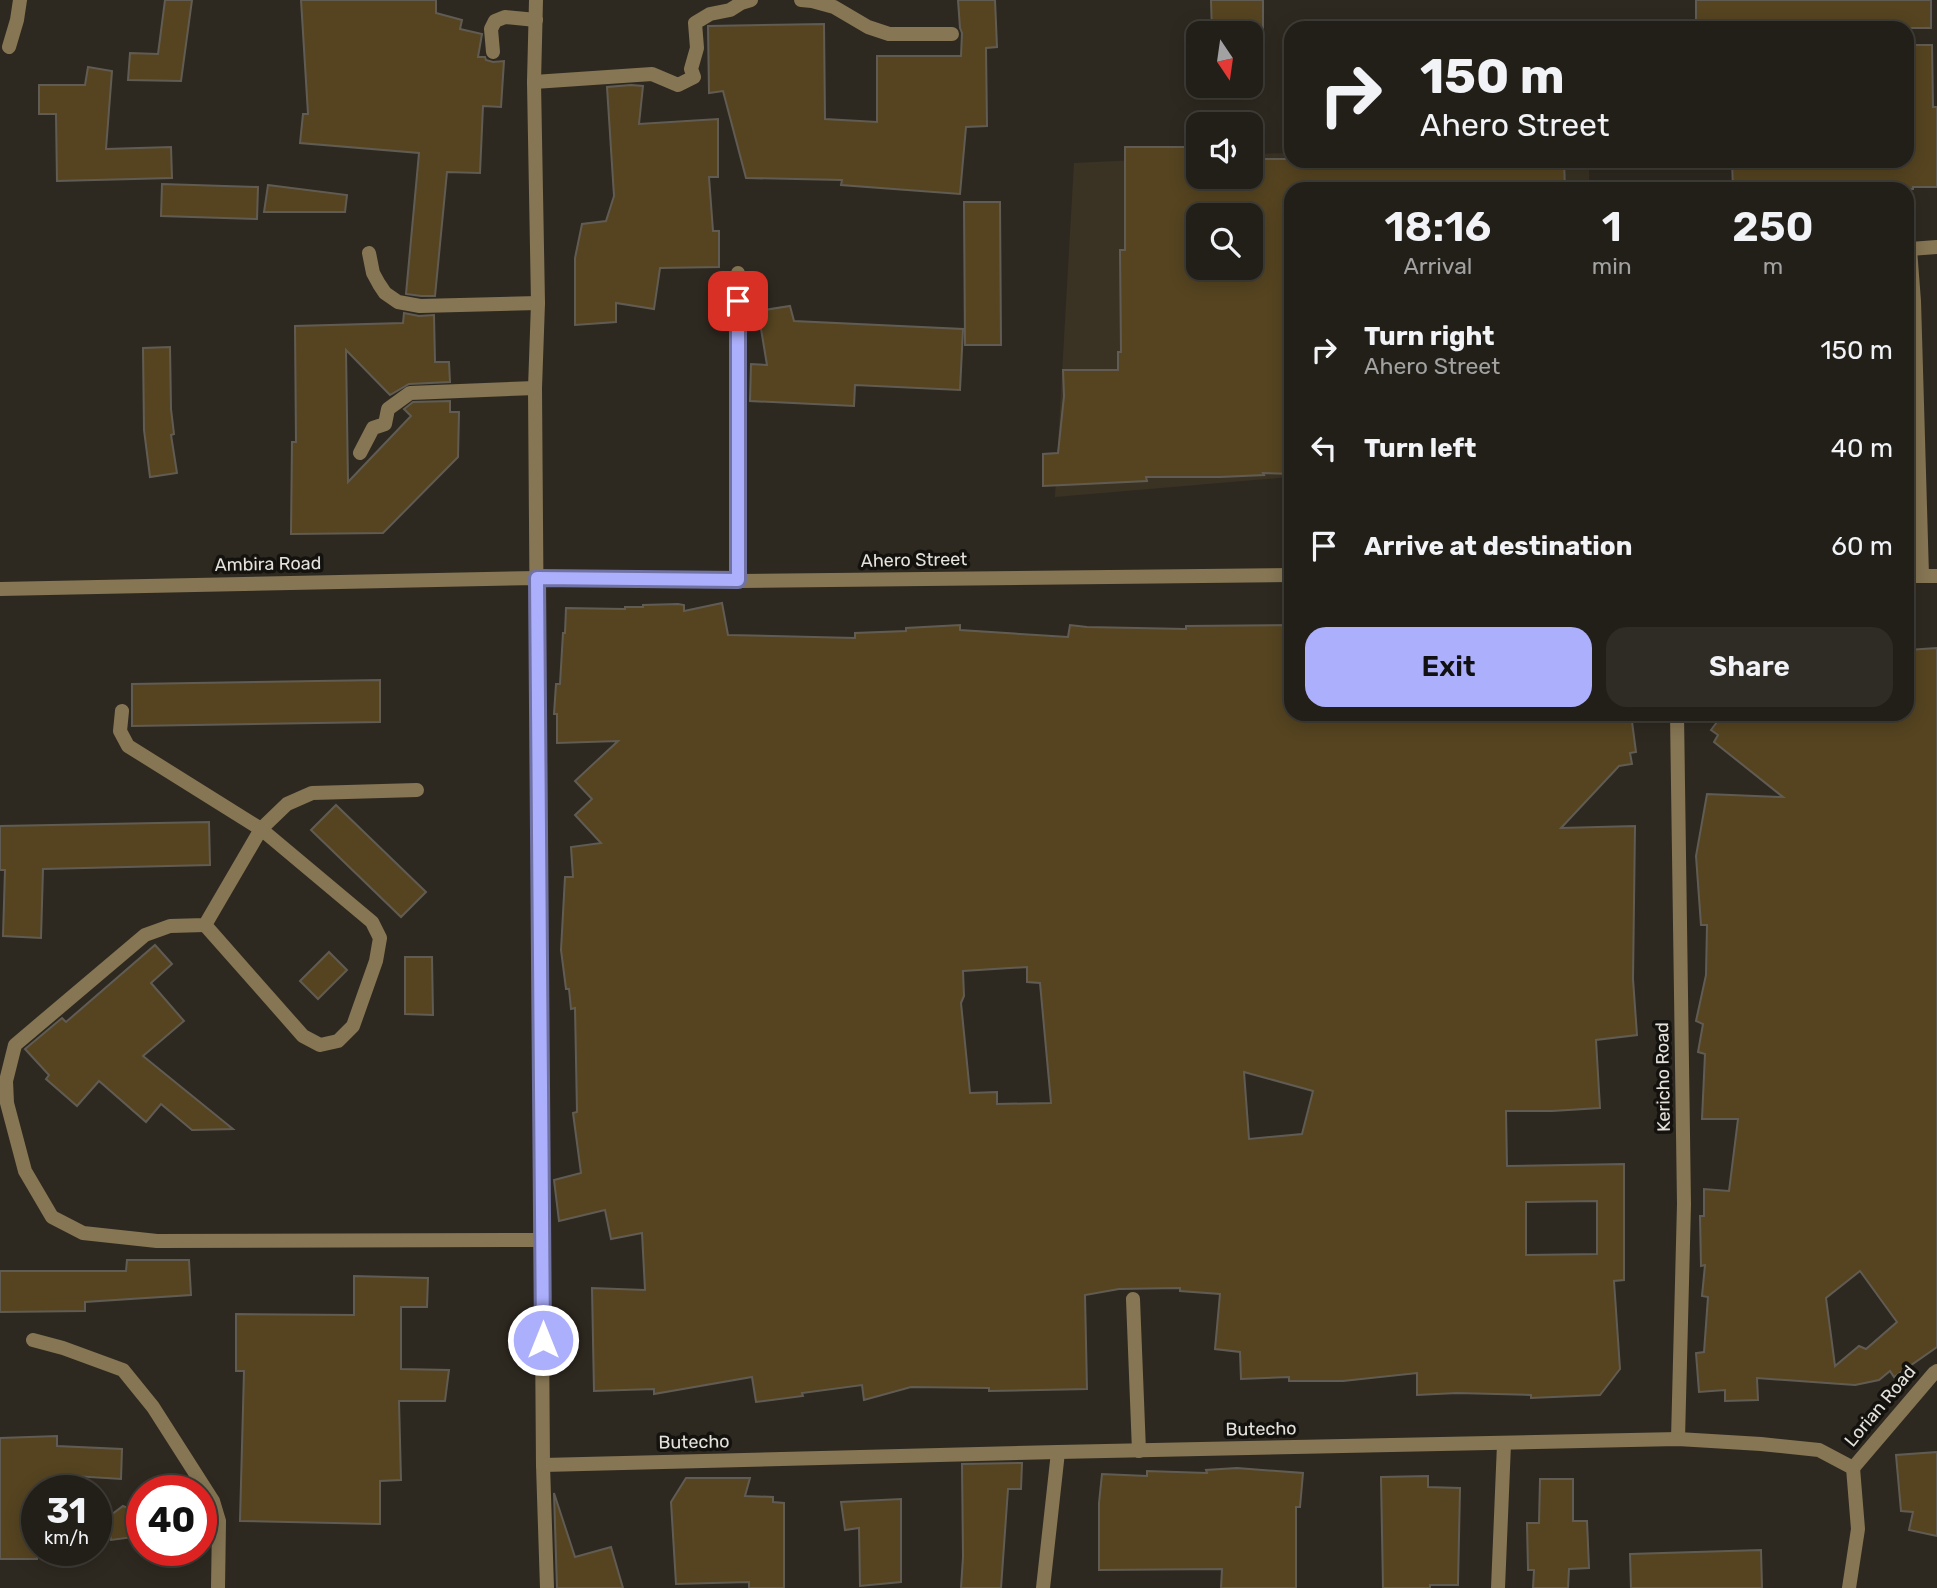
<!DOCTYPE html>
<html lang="en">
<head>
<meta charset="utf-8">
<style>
	body { margin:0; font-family:Rubik,sans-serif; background:#2e2c25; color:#f1f3f6; height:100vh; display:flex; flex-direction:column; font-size:26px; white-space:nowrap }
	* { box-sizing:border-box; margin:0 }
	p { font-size:23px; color:#a2a2a2 }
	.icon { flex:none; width:38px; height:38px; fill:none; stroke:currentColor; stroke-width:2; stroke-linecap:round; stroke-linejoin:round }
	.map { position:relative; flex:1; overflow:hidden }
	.side { position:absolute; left:1284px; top:182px; width:630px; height:539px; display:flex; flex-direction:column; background:#221f18; border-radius:21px; box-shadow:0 4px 18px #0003,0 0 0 2px #3f3d37 }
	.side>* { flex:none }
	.guide { position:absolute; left:1284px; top:21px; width:630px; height:147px; border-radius:21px; box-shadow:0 4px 18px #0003,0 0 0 2px #3f3d37; background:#221f18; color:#f1f3f6; overflow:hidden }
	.needle { width:46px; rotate:167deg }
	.buttons { position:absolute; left:1186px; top:21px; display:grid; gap:14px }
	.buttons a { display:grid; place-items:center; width:77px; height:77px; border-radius:14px; background:#221f18; box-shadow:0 4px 18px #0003,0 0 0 2px #3f3d37; font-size:35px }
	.speed { position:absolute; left:21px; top:1475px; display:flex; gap:14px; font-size:35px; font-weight:700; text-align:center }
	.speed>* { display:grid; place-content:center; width:91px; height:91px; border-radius:50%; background:#221f18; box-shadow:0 4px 18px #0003,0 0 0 2px #3f3d37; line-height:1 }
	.speed small { font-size:18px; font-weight:400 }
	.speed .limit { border:10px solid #d22; background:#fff; color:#111 }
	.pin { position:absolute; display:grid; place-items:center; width:60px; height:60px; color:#fff; margin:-30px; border-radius:14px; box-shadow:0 4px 10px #0006 }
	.me { position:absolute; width:77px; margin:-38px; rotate:0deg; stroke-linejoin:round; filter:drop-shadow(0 0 5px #0008) }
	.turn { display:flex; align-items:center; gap:24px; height:147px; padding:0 21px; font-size:32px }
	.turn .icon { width:91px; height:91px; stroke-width:2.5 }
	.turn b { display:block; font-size:49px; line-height:60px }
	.eta { display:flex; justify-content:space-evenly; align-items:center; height:119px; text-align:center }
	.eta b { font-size:42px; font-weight:600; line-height:49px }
	.action { display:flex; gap:14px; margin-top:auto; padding:14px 21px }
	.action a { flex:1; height:80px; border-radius:21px; background:#acaffb; color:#111; font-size:28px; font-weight:600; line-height:80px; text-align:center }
	.action a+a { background:#2e2c25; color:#f1f3f6 }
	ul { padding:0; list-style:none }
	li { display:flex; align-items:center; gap:21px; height:98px; padding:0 21px }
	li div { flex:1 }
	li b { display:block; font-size:26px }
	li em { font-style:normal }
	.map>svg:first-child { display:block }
	.built { fill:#3a3324; fill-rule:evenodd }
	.building { fill:#564420; stroke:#615c53; stroke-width:2; fill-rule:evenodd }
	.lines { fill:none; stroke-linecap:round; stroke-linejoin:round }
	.service { stroke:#867654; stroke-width:14 }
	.minor { stroke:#867654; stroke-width:14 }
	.tertiary { stroke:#867654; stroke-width:14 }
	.route-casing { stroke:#7072a3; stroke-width:18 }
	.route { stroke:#acaffb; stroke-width:12 }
	.labels { text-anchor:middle; stroke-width:7; stroke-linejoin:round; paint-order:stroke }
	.street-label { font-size:18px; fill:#e5e2dc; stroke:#14120e }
</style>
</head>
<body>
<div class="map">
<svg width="1937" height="1588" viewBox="0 0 1937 1588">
	<rect width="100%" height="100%" fill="#2e2920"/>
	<!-- built -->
	<path class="built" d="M1291,153L1292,161H1589V189H1292L1291,477L1055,497L1074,163L1199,157V177H1251V154ZM1199,215H1251V268H1199Z"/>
	<!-- building -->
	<g class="building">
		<polygon points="165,0 192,0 181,81 128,80 130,53 158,54"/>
		<polygon points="301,0 436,0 436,13 462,20 460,29 482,34 478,57 485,57 486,60 493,62 504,61 501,107 483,106 480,173 447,172 435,296 421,296 406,294 419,153 300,143 303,114 308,114"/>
		<polygon points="958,0 995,0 997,47 986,48 987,126 966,127 960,194 841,185 842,180 746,178 723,91 709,93 708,26 824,24 825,119 877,122 877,56 961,56 962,33 960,28"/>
		<polygon points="1211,0 1263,0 1263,33 1212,33"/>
		<rect x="1696" y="0" width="235" height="28"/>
		<polygon points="1908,45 1932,45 1933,107 1937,107 1937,187 1913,187 1913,189 1733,189 1732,161 1908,161"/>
		<polygon points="88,67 112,71 106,149 171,147 172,178 57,181 56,114 39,114 39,85 85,85"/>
		<polygon points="631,85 643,86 639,124 718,119 718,177 709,177 713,231 719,231 719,267 660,268 654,309 616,303 616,322 575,325 575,258 582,224 606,221 614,196 607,87"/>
		<path d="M1125,147H1190V156H1199V177H1251V159H1292V161H1564L1565,189H1292V474L1263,473L1264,475L1220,477H1146L1147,481L1043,486V454L1058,453L1064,396L1063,370H1118V352H1121L1120,250H1125ZM1199,215H1251V268H1199Z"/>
		<polygon points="162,184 258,187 257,219 161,216"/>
		<polygon points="268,185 347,195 345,212 264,212"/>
		<polygon points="964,202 1000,202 1001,345 965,345"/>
		<polygon points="790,306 794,321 963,329 960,390 855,385 854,406 750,401 751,364 767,365 758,311"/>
		<polygon points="404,313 419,316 434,315 435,362 449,362 450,382 409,384 390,395 346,350 348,482 411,416 404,409 413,402 450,401 450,412 459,412 458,457 383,533 291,534 292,442 296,442 295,326 403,323"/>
		<polygon points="170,347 171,409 174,434 171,435 177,473 150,477 144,430 143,348"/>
		<path d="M722,603L728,635L855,638V633L906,631V628L960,625V630L1068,637L1070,625L1087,627L1186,629V626L1291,625L1292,714H1631L1636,752L1630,753L1632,764L1619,766L1561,828L1635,826L1633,979L1637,1035L1596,1040L1600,1108L1552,1111H1506L1507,1166L1624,1164V1280L1614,1281L1620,1369L1600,1395L1531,1398V1395L1457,1393L1417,1395V1373L1343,1381H1289V1377L1241,1379L1240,1352L1215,1349L1220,1294L1180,1291V1288L1119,1289L1085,1295L1087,1389L989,1391V1388L911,1387L864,1400L862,1385L802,1393L803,1396L756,1402L752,1377L654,1394V1389L594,1391L592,1288L645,1290L642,1233L611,1239L605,1210L559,1221L554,1180L581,1173L573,1113L577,1112L575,1008L571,1009L569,989H566L561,950L565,877H573L571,847L601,843L575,815L592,799L575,781L618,741L557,743V714H554L556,684H560L563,633H565L566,608L625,609V607H643V605L678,604L684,605V611ZM1027,967V982L1040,983L1051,1103L997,1104V1092L970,1093L961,1003L964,996L963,971ZM1244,1072L1313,1091L1302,1134L1249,1139ZM1597,1201V1254L1526,1255V1202Z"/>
		<path d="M1937,648V1347L1894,1377L1890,1371L1879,1380L1855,1385L1757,1378L1758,1400L1725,1401V1390L1699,1392L1696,1353L1704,1352L1708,1297L1702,1296L1705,1265L1701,1266L1700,1216H1704V1189L1729,1191L1738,1119H1702L1705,1054L1698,1052L1703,1024L1696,1021L1706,975L1707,925H1701L1696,856L1707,794L1783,797L1714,742L1718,735L1711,730L1723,714H1908V650ZM1860,1271L1897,1322L1866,1349L1859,1346L1835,1366L1826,1298Z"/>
		<polygon points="380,680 380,722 132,726 132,684"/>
		<polygon points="336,805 426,892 401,917 311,830"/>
		<polygon points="209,822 210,865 43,869 41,938 3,936 5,870 0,870 0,826"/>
		<polygon points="155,945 172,964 151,983 184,1021 143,1056 233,1129 192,1130 161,1104 146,1122 99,1081 77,1106 46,1079 49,1075 25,1049 62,1018 66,1022"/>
		<polygon points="329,952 347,970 318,999 300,981"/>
		<polygon points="405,957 432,957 433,1015 405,1014"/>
		<polygon points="127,1260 189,1260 191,1295 85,1302 85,1311 0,1312 0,1271 126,1271"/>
		<polygon points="354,1276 428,1278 427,1307 401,1307 401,1369 449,1370 445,1401 399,1401 401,1480 380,1481 380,1524 240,1521 244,1371 236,1371 236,1314 354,1315"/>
		<polygon points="57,1436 57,1446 122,1449 121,1479 58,1475 59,1491 37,1491 37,1559 0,1559 0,1438"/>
		<polygon points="1937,1452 1937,1536 1909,1530 1913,1512 1901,1511 1896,1455"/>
		<polygon points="1022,1463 1021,1489 1008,1489 1001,1588 961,1588 963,1557 962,1464"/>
		<polygon points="1237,1468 1303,1473 1300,1507 1296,1507 1296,1588 1221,1588 1222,1569 1099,1570 1099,1503 1102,1474 1147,1476 1147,1471 1207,1473 1206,1470"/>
		<polygon points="1428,1476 1428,1487 1460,1488 1458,1585 1430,1585 1430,1588 1383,1588 1381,1477"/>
		<polygon points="686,1478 750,1478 745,1496 773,1497 773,1502 784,1503 784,1588 749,1588 749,1582 676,1584 671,1502"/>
		<polygon points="1540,1479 1573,1479 1573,1521 1587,1521 1589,1568 1569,1569 1568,1588 1533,1588 1534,1570 1528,1570 1527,1523 1539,1523"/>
		<polygon points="554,1493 575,1557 611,1547 623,1588 557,1588"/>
		<polygon points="901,1499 901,1582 860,1586 859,1528 845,1530 841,1502"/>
		<polygon points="123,1506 141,1514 142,1536 111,1540 107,1518"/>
		<polygon points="1761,1550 1762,1588 1631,1588 1630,1554"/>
	</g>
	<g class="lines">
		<!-- service -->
		<g class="service">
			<polyline points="801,0 812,1 834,7 868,27 889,34 952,34"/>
			<polyline points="9,47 17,20 20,0"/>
			<polyline points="493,52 491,29 495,21 505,17 536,20"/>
			<polyline points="534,82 652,74 678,85 694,77 691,69 697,48 695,23 710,14 730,10 741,3 751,0"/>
			<polyline points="369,253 373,273 379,284 385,293 398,302 420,306 538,303"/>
			<polyline points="738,273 739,581"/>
			<polyline points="360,453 373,428 385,424 388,409 410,393 535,388"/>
			<polyline points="1922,576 1914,301 1910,249 1937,247"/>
			<polyline points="1133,1299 1139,1451"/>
			<polyline points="33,1340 63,1348 123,1370 153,1407 213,1501 219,1521 218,1588"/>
		</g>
		<!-- minor -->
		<g class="minor">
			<polyline points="122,711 120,731 128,746 261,829 372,922 380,938 376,961 353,1026 338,1041 320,1045 303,1036 205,925"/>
			<polyline points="1677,714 1684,1204 1678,1439"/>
			<polyline points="417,790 312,793 287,804 261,829 205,925 170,926 145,935 15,1045 6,1081 7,1103 25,1171 52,1217 83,1233 157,1241 543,1240"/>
			<polyline points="1853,1468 1934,1373 1937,1371"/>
			<polyline points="1043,1588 1058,1452"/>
			<polyline points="1498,1588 1504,1444"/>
		</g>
		<!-- tertiary -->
		<g class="tertiary">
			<polyline points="536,0 534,82 538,303 535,388 543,1465 547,1588"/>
			<polyline points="1908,576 1937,576"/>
			<polyline points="0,589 537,578 739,581 1292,575"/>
			<polyline points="543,1465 1058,1452 1678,1439 1761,1444 1819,1450 1853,1468 1858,1529 1849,1588"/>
		</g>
	</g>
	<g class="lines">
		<!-- route casing -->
		<g class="route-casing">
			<polyline id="route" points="543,1340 537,578 738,580 738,301"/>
		</g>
		<!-- route -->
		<use href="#route" class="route"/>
	</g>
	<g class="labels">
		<!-- street labels -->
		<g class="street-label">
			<text transform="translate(914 560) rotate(-1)" y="6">Ahero Street</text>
			<text transform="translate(268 564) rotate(-1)" y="6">Ambira Road</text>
			<text transform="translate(1663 1077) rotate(-91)" y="6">Kericho Road</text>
			<text transform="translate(1880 1406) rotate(-50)" y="6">Lorian Road</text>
			<text transform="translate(1261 1429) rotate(-1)" y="6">Butecho</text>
			<text transform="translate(694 1442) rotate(-1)" y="6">Butecho</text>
		</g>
	</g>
</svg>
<div class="buttons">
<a><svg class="needle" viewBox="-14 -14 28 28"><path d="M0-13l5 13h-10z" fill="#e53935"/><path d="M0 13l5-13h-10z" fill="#a2a2a2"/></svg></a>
<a><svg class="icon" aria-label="sound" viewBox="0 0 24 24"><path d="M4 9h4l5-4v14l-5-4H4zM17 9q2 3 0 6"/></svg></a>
<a><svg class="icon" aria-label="search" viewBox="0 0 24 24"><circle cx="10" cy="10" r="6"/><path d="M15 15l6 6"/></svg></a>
</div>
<div class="speed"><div>31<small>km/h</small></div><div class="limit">40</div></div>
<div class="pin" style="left:738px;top:301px;background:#d93025"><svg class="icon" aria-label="arrive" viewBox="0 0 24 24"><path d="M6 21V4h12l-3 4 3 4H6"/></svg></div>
<svg class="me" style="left:543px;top:1340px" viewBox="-20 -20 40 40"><circle r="17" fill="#acaffb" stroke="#fff" stroke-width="3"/><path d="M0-11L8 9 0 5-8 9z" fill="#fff"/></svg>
<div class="guide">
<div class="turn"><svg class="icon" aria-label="right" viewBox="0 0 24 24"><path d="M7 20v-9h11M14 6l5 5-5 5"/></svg><div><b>150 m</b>Ahero Street</div></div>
</div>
<section class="side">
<div class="eta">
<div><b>18:16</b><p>Arrival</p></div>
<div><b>1</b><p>min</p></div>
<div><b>250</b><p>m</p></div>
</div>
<ul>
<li><svg class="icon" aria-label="right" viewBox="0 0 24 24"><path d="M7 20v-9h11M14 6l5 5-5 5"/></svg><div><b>Turn right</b><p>Ahero Street</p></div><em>150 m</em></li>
<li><svg class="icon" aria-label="left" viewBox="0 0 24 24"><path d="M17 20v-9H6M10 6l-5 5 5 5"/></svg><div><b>Turn left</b></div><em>40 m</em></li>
<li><svg class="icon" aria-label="arrive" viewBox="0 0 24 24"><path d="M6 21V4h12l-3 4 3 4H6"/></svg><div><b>Arrive at destination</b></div><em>60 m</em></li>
</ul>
<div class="action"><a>Exit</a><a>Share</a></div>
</section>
</div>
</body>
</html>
